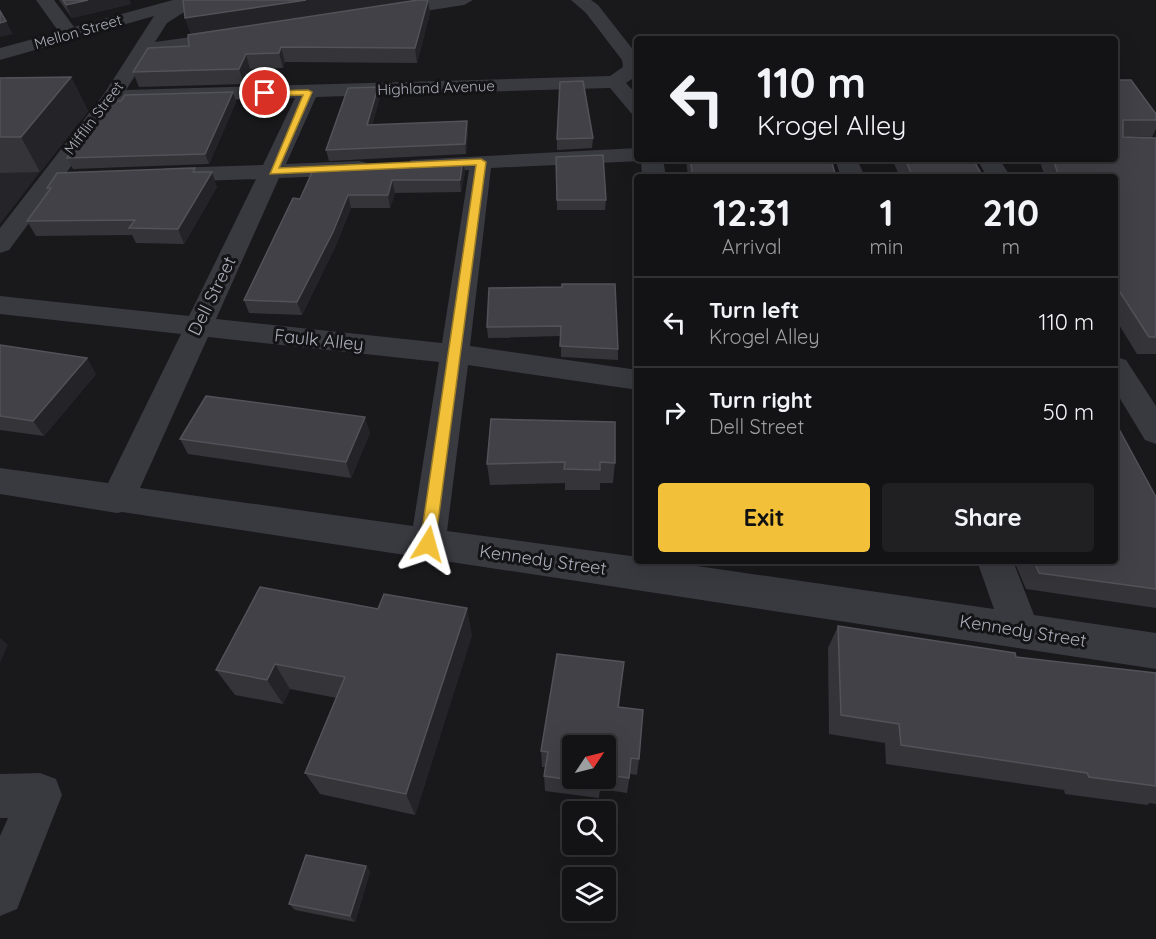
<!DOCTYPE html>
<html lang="en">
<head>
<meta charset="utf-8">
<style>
	body { margin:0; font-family:Quicksand,sans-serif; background:#202022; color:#f1f3f6; height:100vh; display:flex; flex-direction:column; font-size:22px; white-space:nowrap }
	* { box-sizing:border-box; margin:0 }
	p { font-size:20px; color:#9d9ea0 }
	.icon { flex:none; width:33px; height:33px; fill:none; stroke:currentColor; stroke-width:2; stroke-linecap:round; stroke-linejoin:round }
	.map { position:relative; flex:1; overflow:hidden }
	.sheet { position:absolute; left:634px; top:174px; width:484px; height:390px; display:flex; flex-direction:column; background:#131214; border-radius:6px; box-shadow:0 6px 24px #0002,0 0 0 2px #323234 }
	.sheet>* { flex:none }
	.top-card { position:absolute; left:634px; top:36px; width:484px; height:126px; border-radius:6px; box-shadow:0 6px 24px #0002,0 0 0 2px #323234; background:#131214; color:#f1f3f6; overflow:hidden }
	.needle { width:39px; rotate:55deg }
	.fabs { position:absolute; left:562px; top:735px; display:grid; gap:12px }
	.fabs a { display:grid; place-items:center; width:54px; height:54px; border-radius:6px; background:#131214; box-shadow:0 6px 24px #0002,0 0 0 2px #323234; font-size:30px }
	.pin { position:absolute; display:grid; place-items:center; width:51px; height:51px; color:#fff; margin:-26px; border:3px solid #fff; border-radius:50%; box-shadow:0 2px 6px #0007 }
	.me { position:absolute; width:66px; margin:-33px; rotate:8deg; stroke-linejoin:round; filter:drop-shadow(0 0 4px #0008) }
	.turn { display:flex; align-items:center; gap:21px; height:126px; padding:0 24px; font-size:27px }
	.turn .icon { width:78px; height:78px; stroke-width:2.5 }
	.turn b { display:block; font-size:42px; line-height:51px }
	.eta { display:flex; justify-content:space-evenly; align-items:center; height:102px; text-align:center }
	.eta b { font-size:36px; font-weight:700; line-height:42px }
	.button { display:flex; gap:12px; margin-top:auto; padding:12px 24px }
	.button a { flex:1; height:69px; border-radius:6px; background:#f2c139; color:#111; font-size:24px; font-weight:700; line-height:69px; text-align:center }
	.button a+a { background:#202022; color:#f1f3f6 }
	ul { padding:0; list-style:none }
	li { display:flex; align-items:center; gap:18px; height:90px; padding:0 24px; border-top:2px solid #323234 }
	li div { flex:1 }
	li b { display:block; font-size:22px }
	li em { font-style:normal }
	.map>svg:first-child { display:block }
	.built { fill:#252428 }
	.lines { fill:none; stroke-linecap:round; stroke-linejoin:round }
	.minor { fill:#393a40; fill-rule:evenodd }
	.wall { fill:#353439; fill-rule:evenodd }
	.shaded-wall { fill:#242327 }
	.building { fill:#424147; stroke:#525259; stroke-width:1.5 }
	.route { fill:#f2c139; stroke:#9d7d25; stroke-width:1.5 }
	.labels { text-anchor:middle; stroke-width:6; stroke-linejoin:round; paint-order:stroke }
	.far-street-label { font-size:15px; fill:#abaeba; stroke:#141316 }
	.street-label { font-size:18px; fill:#abaeba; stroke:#141316 }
</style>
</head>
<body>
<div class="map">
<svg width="1156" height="939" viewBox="0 0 1156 939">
	<rect width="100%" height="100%" fill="#19181b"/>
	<!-- built -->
	<polygon class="built" points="86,112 0,224 0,113"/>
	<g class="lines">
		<!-- minor -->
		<g class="minor">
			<path d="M36,0H54L74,27L173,0H203L167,23L155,42L234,31L243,36L234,41L148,55L126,90L610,76L623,67L622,60L586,13L571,0H591L598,5L638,56V75L626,83L638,96V115L631,113L610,88L316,97L286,164L359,161L367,163L370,168L367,173L359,175L279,178L216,319L442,343L469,170L419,172L411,170L408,165L411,160L638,148V159H663L666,177H642L641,161L491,168L470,346L638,370V390L468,365L447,531L638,557V561H663L994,609L977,561H1013L1034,615L1156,633V669L122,512L117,513L0,494V468L108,483L181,334L0,314V296L189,316L256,179L167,182L159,180L155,175L159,170L167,168L263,165L295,98L118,103L9,250L0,253V228L104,94L154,16L0,60V48L59,32ZM208,337L439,362L413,526L140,488Z"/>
			<polygon points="430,0 473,0 464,5 386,17 377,12 386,7"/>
			<polygon points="835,159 857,159 865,177 841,177"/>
			<polygon points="977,159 999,159 1011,177 987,177"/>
			<polygon points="1116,357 1126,360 1156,406 1156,444 1145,440 1116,392"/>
			<polygon points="40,773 56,779 62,795 17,909 0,916 0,836 8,818 0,818 0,774"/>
		</g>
	</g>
	<!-- wall -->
	<g class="wall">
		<polygon points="59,0 129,0 131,4 72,18"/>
		<polygon points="183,0 428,0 430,13 417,63 285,62 283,68 250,69 244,84 139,87 133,72 148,48 189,46 188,35 399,3 191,34 185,18"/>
		<polygon points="71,77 88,111 40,172 0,173 0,78"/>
		<polygon points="1116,80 1156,114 1156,129 1152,137 1123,136 1156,138 1156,354 1137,354 1116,320 1116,177 1045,177 1039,159 1116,159"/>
		<polygon points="378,87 380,97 372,125 468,131 466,154 329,161 326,150"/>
		<polygon points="233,92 236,102 209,164 73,169 67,158 121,101"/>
		<polygon points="593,138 592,148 557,150 557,139"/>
		<polygon points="556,157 606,200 605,210 557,210"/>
		<polygon points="686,159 831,159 836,177 688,177"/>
		<polygon points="892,159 973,159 983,177 900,177"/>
		<polygon points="463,160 465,172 461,192 395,193 390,208 351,208 336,245 302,315 249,313 244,300 300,199"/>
		<polygon points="196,172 217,187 184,244 136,243 132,235 36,236 27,221 49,191 47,188"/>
		<polygon points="489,288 618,349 618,360 561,357 561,336 488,338 487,327"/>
		<polygon points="0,345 96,374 44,436 0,430"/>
		<polygon points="491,419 615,463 613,483 600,483 600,490 565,490 565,483 490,485 487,464"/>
		<polygon points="370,433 351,478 188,454 180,439"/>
		<polygon points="1156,497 1156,608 1026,589 1014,561 1116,561"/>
		<polygon points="838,626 1016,657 1156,673 1156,804 1150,803 1147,805 1065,794 1064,790 886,764 885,743 829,734 828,648"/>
		<polygon points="472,635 415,815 320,794 305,773 337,698 290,689 283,704 235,695 216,670"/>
		<path d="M624,662L619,707L639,759L637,775L630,774L627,793L600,789L599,798L545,791L544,776L545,767H542L541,751ZM606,746V778H573Z"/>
		<polygon points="366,866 370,872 355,922 295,910 289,904"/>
	</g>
	<!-- shaded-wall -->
	<g class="shaded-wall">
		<polygon points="88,0 129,0 131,4 72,18 66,5"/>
		<polygon points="306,0 419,0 191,34 185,18"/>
		<polygon points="428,0 430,13 417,63 415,48"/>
		<polygon points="6,21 13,34 0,37 0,23"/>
		<polygon points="281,47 285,62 283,68 279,53"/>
		<polygon points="246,54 250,69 244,84 239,69"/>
		<polygon points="71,77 88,111 40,172 21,137"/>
		<polygon points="378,87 380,97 369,135 367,125"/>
		<polygon points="233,92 236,102 209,164 205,154"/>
		<polygon points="467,121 468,131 466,154 465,144"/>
		<polygon points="463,160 465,172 461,192 460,180"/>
		<polygon points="212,172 217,187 184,244 178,229"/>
		<polygon points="392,180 395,193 390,208 388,195"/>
		<polygon points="348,195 351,208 336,245 302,315 297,302"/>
		<polygon points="87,358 96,374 44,436 33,421"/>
		<polygon points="365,417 370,433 351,478 346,462"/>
		<polygon points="467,608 472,635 415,815 406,794"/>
		<polygon points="0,638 8,645 0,663"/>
		<polygon points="275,664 290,689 283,704 267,680"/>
		<polygon points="366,866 370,872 355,922 350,916"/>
	</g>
	<!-- building -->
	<g class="building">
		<polygon points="63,0 88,0 66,5"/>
		<polygon points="183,0 306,0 185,18"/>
		<polygon points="418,0 428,0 415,48 281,47 279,53 246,54 239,69 133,72 148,48 189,46 188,35"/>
		<polygon points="0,11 6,21 0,23"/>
		<polygon points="829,37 865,39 829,39"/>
		<polygon points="71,77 21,137 0,137 0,78"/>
		<polygon points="1116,80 1131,80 1156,114 1156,120 1123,120 1123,137 1156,138 1156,337 1149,337 1116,286 1116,177 1059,177 1053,159 1116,159"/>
		<polygon points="583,81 593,138 557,139 560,82"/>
		<polygon points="378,87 367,125 467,121 465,144 326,150 348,88"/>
		<polygon points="233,92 205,154 67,158 110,101 121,101 125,95"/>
		<polygon points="603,155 606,200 557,200 556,157"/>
		<polygon points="690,159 831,159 836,177 693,177"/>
		<polygon points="905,159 973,159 983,177 913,177"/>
		<polygon points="463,160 460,180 392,180 388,195 348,195 333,232 297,302 244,300 293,198 300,199 314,168"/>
		<polygon points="195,168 193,172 212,172 178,229 129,228 135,220 27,221 51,188 47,188 57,173"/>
		<polygon points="562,284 615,284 618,349 560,346 561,326 487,327 489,288 562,287"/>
		<polygon points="0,345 87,358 33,421 0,416"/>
		<polygon points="206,396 365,417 346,462 180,439"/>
		<polygon points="491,419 615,422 615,463 600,462 600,470 564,469 565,462 487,464"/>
		<polygon points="1116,428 1119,429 1156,497 1156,589 1039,573 1034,561 1116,561"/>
		<polygon points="260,587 378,609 384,594 467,608 406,794 305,773 345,677 275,664 267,680 216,670"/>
		<polygon points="838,626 1015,653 1016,657 1156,673 1156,786 1089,777 1087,773 901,745 899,724 841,715"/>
		<polygon points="557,654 624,662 618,707 643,710 639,759 631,758 629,778 606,775 606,746 573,746 573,778 601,778 600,784 544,776 548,752 541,751"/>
		<polygon points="306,855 366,866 350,916 289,904"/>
	</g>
	<!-- route -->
	<polygon class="route" points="308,90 312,92 279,168 481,159 486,162 435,544 428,550 420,544 476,165 270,174 303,95 265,96 260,93 265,91"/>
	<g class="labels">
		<!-- far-street labels -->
		<g class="far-street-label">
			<text transform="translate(78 32) rotate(-16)" y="5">Mellon Street</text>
			<text transform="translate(436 88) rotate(-2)" y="5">Highland Avenue</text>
			<text transform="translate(94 118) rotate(-53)" y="5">Mifflin Street</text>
		</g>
		<!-- street labels -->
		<g class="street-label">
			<text transform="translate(212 296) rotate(-64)" y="6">Dell Street</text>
			<text transform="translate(319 340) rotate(6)" y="6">Faulk Alley</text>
			<text transform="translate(543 560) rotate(8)" y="6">Kennedy Street</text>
			<text transform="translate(1023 631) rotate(9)" y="6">Kennedy Street</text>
		</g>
	</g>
</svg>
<div class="fabs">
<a><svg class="needle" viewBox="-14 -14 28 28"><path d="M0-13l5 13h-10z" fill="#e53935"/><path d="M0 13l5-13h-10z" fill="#9d9ea0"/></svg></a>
<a><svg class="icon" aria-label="search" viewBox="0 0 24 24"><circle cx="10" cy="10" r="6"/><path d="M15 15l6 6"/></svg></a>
<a><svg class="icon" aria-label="layers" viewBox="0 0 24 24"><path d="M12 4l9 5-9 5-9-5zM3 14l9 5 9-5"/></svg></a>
</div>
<div class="pin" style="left:265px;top:93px;background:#d93025"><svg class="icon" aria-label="arrive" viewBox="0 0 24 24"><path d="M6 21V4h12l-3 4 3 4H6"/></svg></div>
<svg class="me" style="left:428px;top:544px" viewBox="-20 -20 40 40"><path d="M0-17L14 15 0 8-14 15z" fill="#f2c139" stroke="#fff" stroke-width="4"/></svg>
<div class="top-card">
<div class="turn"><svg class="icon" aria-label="left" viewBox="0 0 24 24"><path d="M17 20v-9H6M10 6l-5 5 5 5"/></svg><div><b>110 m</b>Krogel Alley</div></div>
</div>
<section class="sheet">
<div class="eta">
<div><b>12:31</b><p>Arrival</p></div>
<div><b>1</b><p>min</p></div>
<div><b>210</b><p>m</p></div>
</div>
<ul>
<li><svg class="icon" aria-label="left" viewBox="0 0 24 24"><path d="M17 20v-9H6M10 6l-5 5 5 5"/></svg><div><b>Turn left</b><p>Krogel Alley</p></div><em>110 m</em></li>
<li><svg class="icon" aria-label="right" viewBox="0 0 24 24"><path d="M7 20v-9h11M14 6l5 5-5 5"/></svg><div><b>Turn right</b><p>Dell Street</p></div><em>50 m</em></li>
</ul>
<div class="button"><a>Exit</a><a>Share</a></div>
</section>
</div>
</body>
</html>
